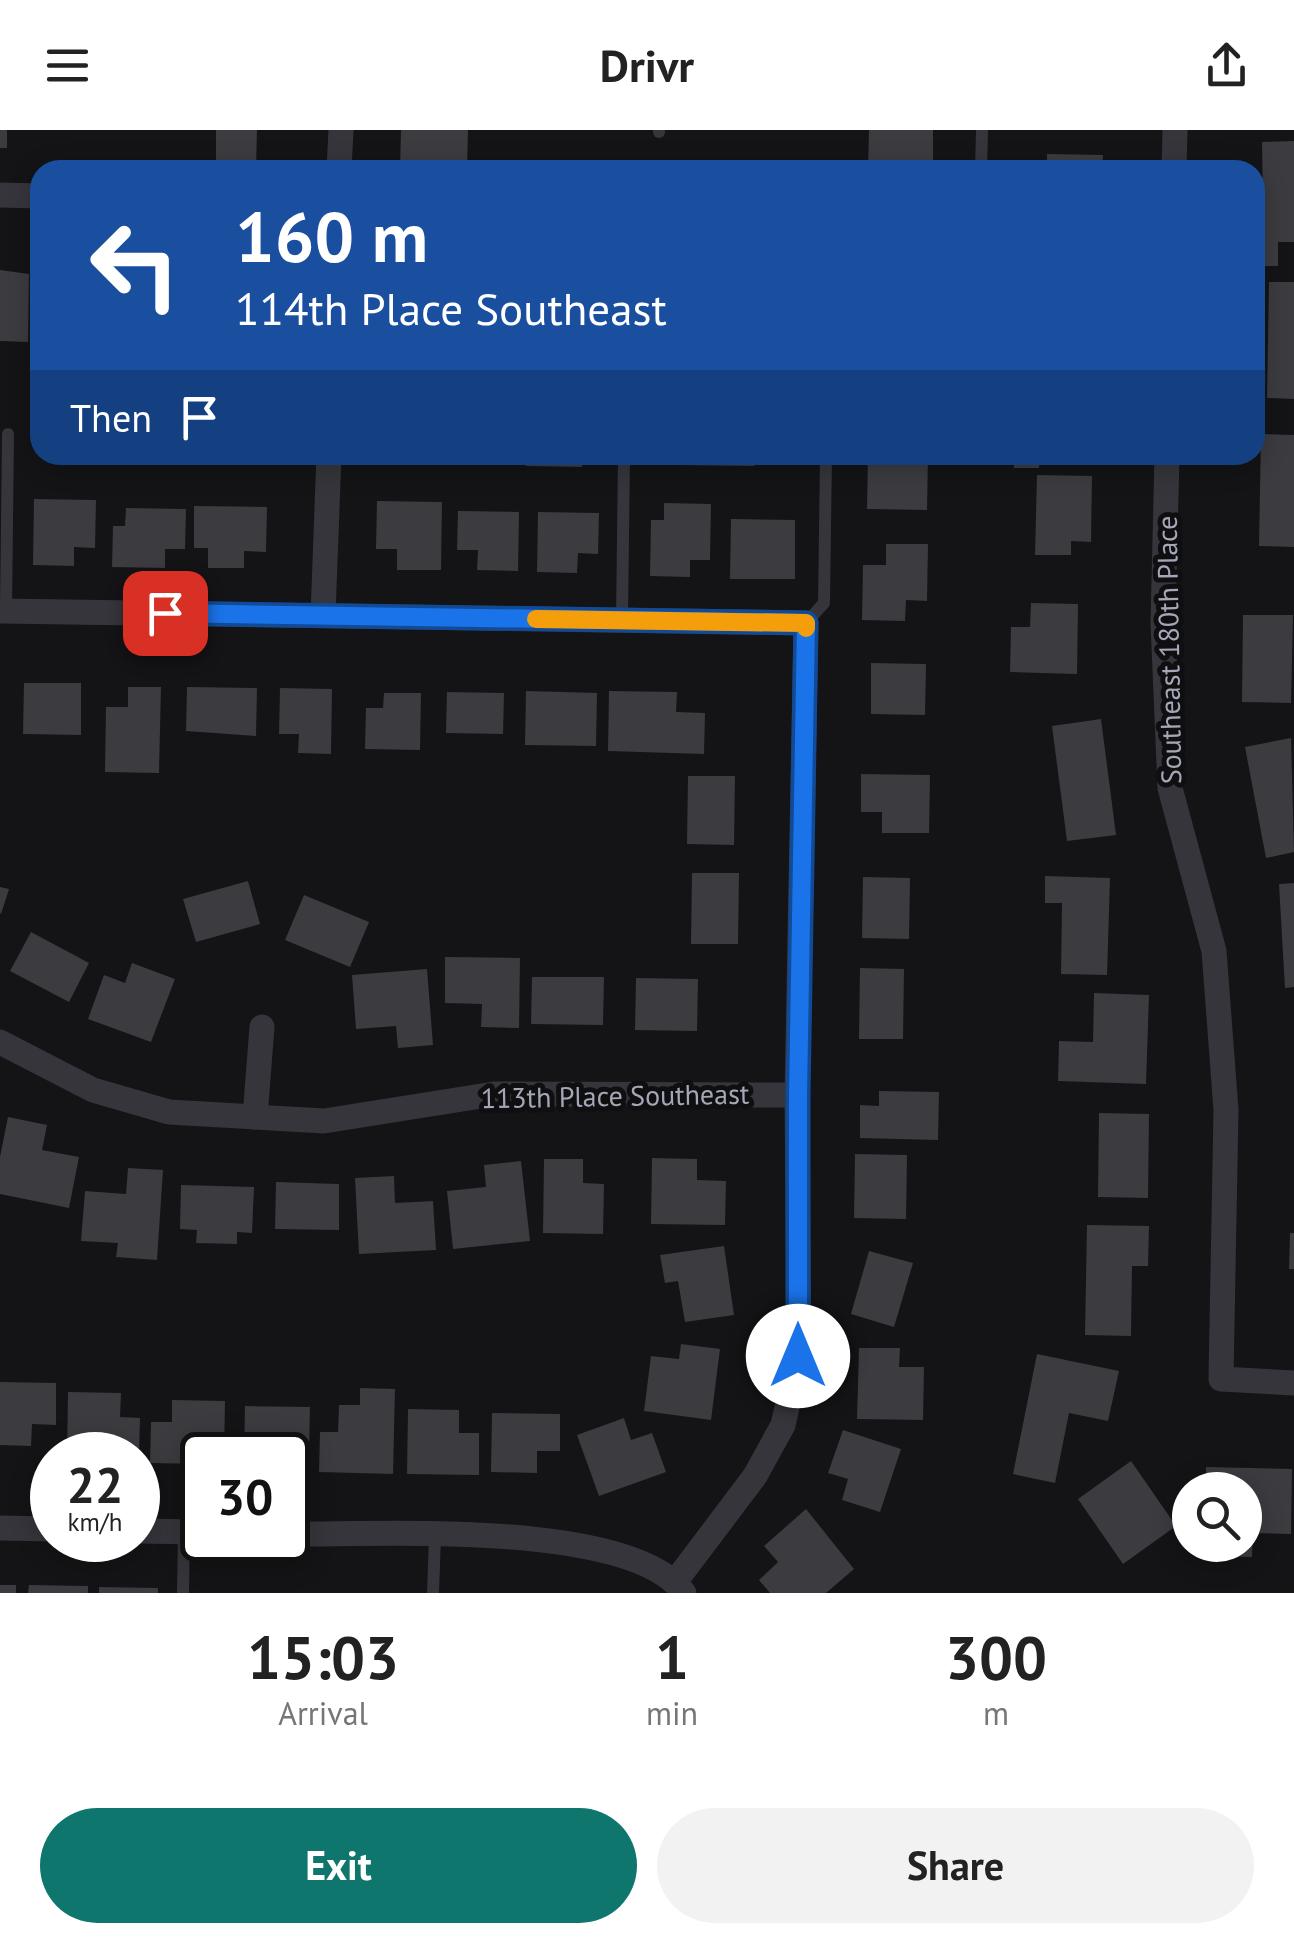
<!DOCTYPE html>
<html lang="en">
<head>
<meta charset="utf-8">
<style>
	body { margin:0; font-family:"PT Sans",sans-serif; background:#f2f2f2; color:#222; height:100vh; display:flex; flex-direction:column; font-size:38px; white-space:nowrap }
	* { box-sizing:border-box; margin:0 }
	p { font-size:32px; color:#767676 }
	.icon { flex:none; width:55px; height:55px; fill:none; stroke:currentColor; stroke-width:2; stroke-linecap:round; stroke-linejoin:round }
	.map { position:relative; height:1463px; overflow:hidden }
	.details { display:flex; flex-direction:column; background:#fff; flex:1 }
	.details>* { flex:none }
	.banner { position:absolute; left:30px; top:30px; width:1235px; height:305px; border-radius:30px; box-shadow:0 5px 25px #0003; background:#1a4fa0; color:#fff; overflow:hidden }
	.buttons { position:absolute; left:1172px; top:1342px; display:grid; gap:20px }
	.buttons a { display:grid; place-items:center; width:90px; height:90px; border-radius:50%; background:#fff; box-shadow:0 5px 25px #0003; font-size:50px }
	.speed { position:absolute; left:30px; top:1302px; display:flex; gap:20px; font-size:50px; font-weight:700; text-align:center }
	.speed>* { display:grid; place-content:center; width:130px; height:130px; border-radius:50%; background:#fff; box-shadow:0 5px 25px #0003; line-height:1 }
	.speed small { font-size:25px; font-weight:400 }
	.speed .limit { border:5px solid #111; border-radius:15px; background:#fff; color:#111 }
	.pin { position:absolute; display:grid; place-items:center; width:85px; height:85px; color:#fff; margin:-42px; border-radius:20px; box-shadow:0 5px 15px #0006 }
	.me { position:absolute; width:110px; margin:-55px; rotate:0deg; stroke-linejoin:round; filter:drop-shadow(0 0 8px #0008) }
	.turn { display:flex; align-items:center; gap:35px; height:210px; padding:0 40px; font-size:45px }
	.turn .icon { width:130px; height:130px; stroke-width:2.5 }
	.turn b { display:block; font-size:70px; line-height:85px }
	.then { display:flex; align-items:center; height:95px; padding:0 40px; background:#0003; gap:20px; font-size:38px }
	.eta { display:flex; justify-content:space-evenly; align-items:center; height:170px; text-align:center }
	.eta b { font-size:60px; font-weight:700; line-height:70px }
	.button { display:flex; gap:20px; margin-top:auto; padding:20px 40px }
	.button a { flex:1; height:115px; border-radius:60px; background:#0f766e; color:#fff; font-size:40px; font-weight:700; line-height:115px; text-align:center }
	.button a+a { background:#f2f2f2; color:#222 }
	header { display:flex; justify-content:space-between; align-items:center; height:130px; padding:0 40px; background:#fff; font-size:45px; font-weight:700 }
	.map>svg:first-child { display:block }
	.building { fill:#3b3b40 }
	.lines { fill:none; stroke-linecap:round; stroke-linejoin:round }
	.lane { stroke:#35353b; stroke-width:12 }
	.street { stroke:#35353b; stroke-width:25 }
	.route-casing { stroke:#114b97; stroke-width:25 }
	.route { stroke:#1a73e8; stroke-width:18 }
	.slow { stroke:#f59e0b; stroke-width:18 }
	.labels { text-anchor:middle; stroke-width:10; stroke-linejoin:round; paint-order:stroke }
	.street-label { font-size:28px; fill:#a5a7b6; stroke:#0f0f11 }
</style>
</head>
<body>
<header><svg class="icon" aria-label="menu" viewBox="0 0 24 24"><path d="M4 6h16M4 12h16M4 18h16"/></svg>Drivr<svg class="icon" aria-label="share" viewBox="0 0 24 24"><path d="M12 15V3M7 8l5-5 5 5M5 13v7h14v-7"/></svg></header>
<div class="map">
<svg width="1294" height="1463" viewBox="0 0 1294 1463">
	<rect width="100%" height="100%" fill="#141416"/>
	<!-- building -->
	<g class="building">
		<rect x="0" y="0" width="7" height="18"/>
		<polygon points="216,0 257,0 256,38 216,38"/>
		<polygon points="401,0 468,0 467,40 400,40"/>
		<polygon points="869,0 933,0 933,40 868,40"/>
		<polygon points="1294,11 1294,112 1278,112 1278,136 1255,136 1255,73 1263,73 1262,12"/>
		<polygon points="1047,24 1103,25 1102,40 1047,40"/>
		<polygon points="0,140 29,144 28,212 0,211"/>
		<polygon points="1269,152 1294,152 1294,269 1267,268"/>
		<polygon points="1261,304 1294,305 1294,417 1259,416"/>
		<rect x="389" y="325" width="56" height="9"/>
		<polygon points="526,325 582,325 582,337 526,336"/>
		<polygon points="680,325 754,325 754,336 679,335"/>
		<polygon points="868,325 928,325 927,380 867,379"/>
		<polygon points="1014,325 1040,325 1039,338 1014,338"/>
		<polygon points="1037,345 1092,346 1091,412 1071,411 1071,425 1035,425"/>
		<polygon points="34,369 96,370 95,418 74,417 74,436 33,435"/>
		<polygon points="377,371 442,372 441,440 397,440 397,419 376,419"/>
		<polygon points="664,373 711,374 710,430 690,430 690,447 650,446 651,390 664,390"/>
		<polygon points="194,376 267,377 266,422 244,421 244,438 208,438 208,418 194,418"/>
		<polygon points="126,378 186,379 185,419 165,419 165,438 112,437 113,396 125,396"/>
		<polygon points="458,381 519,382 518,441 477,440 478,420 457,420"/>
		<polygon points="538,382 599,383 598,424 578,423 577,443 537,442"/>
		<polygon points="731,389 795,390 795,449 730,449"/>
		<polygon points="886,414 928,414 927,471 906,470 905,491 862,490 863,435 886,435"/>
		<polygon points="1031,473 1078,474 1077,544 1010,542 1011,497 1030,497"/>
		<polygon points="1243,485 1293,485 1291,573 1242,572"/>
		<polygon points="871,533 926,534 925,585 871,584"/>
		<polygon points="24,553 81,553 81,605 23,604"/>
		<polygon points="128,557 161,557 159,643 105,642 106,577 128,577"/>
		<polygon points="187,557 257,558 256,606 186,601"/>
		<polygon points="280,558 332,559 331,624 298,623 299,604 279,604"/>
		<polygon points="526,561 597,563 596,616 525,615"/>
		<polygon points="609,561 677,562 676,582 705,583 704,624 608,621"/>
		<polygon points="447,562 504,563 503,604 446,603"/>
		<polygon points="384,563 421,563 420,620 365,619 366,578 383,578"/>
		<polygon points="1101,589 1116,705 1067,711 1052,596"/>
		<polygon points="1291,608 1294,722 1266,728 1245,617"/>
		<polygon points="861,644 930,645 929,703 882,703 882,682 861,682"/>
		<polygon points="688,646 735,646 734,715 687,714"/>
		<polygon points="692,743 739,743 738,814 691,814"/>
		<polygon points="1045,746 1110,748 1107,845 1061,844 1062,773 1045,773"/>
		<polygon points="863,747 910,748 909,809 862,808"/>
		<polygon points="248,751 260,794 196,812 183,769"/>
		<polygon points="1294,753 1294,857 1285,858 1279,754"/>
		<polygon points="0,757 9,759 1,784 0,783"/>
		<polygon points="304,765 369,792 350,837 285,810"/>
		<polygon points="31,802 89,833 69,872 10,841"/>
		<polygon points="445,827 520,828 519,898 481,897 482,874 445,873"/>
		<polygon points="132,833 175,849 151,912 88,889 104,845 125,853"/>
		<polygon points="860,838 904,839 903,909 859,909"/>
		<polygon points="427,839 433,915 398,918 396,896 356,899 352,845"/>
		<polygon points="532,847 604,847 603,895 531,894"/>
		<polygon points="636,848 698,849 697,901 635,900"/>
		<polygon points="1094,863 1149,865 1146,954 1058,951 1059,911 1093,912"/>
		<polygon points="879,961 939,962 938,1010 860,1008 860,975 879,976"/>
		<polygon points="1099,983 1149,984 1148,1068 1098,1067"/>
		<polygon points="8,987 47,995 42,1020 79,1027 69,1078 0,1064 0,1027"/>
		<polygon points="855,1024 907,1025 906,1089 854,1088"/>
		<polygon points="652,1028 697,1029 697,1050 726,1051 725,1095 651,1094"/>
		<polygon points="544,1029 583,1029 583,1053 604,1054 603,1104 543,1103"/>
		<polygon points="521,1031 530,1111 453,1119 447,1061 486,1057 484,1035"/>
		<polygon points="128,1038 163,1040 157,1130 116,1127 118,1113 81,1111 85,1061 126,1064"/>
		<polygon points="394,1046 395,1073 433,1071 436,1120 359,1124 355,1048"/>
		<polygon points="276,1052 339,1054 339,1100 275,1099"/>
		<polygon points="181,1055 254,1057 252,1103 237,1102 237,1114 196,1113 197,1100 180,1099"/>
		<polygon points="1087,1095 1149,1096 1148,1136 1132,1136 1131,1206 1085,1205"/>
		<polygon points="1290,1103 1294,1103 1294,1139 1289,1139"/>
		<polygon points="724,1116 734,1185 685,1192 678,1151 665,1153 660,1125"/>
		<polygon points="869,1121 913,1133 894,1197 851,1184"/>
		<polygon points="681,1214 720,1219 711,1290 644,1281 651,1226 679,1229"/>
		<polygon points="859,1218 900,1218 899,1237 924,1237 923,1290 857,1289"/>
		<polygon points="1037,1224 1119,1241 1108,1291 1069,1283 1055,1353 1013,1344"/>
		<polygon points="0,1252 56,1253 56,1295 32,1294 31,1316 0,1315"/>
		<polygon points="360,1258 395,1259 393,1344 319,1342 320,1302 338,1302 339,1275 360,1275"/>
		<polygon points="68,1262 121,1263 120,1287 140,1288 139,1325 67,1325"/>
		<polygon points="172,1270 225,1271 224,1325 202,1325 202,1334 150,1333 151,1292 172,1292"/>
		<polygon points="245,1276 310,1277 309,1319 288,1318 288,1325 244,1325"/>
		<polygon points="408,1279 459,1280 459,1303 479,1303 479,1345 407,1344"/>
		<polygon points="492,1283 560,1284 560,1321 537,1321 537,1343 491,1342"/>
		<polygon points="624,1288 631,1310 652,1303 666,1342 599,1366 577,1305"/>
		<polygon points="843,1300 901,1319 880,1382 842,1370 848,1349 828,1343"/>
		<polygon points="1131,1331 1176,1396 1123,1434 1078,1369"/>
		<polygon points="1206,1337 1292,1339 1291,1404 1253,1403 1252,1427 1205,1426 1205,1415 1245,1415 1245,1360 1206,1360"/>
		<polygon points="806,1379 854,1439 826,1463 770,1463 759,1450 778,1432 764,1416"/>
		<rect x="0" y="1455" width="16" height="8"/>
		<polygon points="29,1455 88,1456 88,1463 28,1463"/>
		<polygon points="99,1457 158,1458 158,1463 99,1463"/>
	</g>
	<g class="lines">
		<!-- lane -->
		<g class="lane">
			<polyline points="659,2 659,0"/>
			<polyline points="981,40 982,0"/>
			<polyline points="6,481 8,304"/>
			<polyline points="622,490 624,325"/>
			<polyline points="806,493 824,473 826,325"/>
			<polyline points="183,1463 184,1401"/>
			<polyline points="433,1463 435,1407"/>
		</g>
		<!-- street -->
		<g class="street">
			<polyline points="339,40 341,0"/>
			<polyline points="1174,40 1175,0"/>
			<polyline points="0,65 40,66"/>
			<polyline points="1167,325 1163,493 1170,658 1214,821 1226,980 1221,1249 1294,1253"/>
			<polyline points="0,481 806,493 797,965 799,1226 783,1295 755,1346 675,1452"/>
			<polyline points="323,485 329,325"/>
			<polyline points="0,912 93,960 169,982 324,991 494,964 797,965"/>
			<polyline points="255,987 262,897"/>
			<polyline points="0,1398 52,1399"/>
			<polyline points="138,1401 202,1402"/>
			<path d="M288,1404C376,1405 630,1389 684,1463"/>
		</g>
	</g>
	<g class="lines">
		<!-- route casing -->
		<g class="route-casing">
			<polyline id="route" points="165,483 806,493 798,965 798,1226"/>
		</g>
		<!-- route -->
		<use href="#route" class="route"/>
		<!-- slow -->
		<polyline class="slow" points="536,489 806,493 806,498"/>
	</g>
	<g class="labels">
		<!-- street labels -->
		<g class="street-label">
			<text transform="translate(1169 520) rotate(-91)" y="10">Southeast 180th Place</text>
			<text transform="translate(615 966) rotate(-1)" y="10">113th Place Southeast</text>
		</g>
	</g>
</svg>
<div class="buttons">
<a><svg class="icon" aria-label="search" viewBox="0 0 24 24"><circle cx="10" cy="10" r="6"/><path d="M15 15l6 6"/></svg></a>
</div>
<div class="speed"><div>22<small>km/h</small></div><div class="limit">30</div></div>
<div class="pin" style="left:165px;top:483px;background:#d93025"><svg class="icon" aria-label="arrive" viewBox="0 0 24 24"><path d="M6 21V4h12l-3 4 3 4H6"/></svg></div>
<svg class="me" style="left:798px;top:1226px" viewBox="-20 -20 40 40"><circle r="19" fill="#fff"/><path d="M0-13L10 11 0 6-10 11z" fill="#1a73e8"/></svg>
<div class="banner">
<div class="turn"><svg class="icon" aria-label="left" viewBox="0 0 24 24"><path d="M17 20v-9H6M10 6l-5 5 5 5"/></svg><div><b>160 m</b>114th Place Southeast</div></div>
<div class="then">Then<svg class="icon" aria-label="arrive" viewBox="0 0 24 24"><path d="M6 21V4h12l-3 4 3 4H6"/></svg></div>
</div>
</div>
<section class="details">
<div class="eta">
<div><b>15:03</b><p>Arrival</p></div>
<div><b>1</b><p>min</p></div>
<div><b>300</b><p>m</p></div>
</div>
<div class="button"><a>Exit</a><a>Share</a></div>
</section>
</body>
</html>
